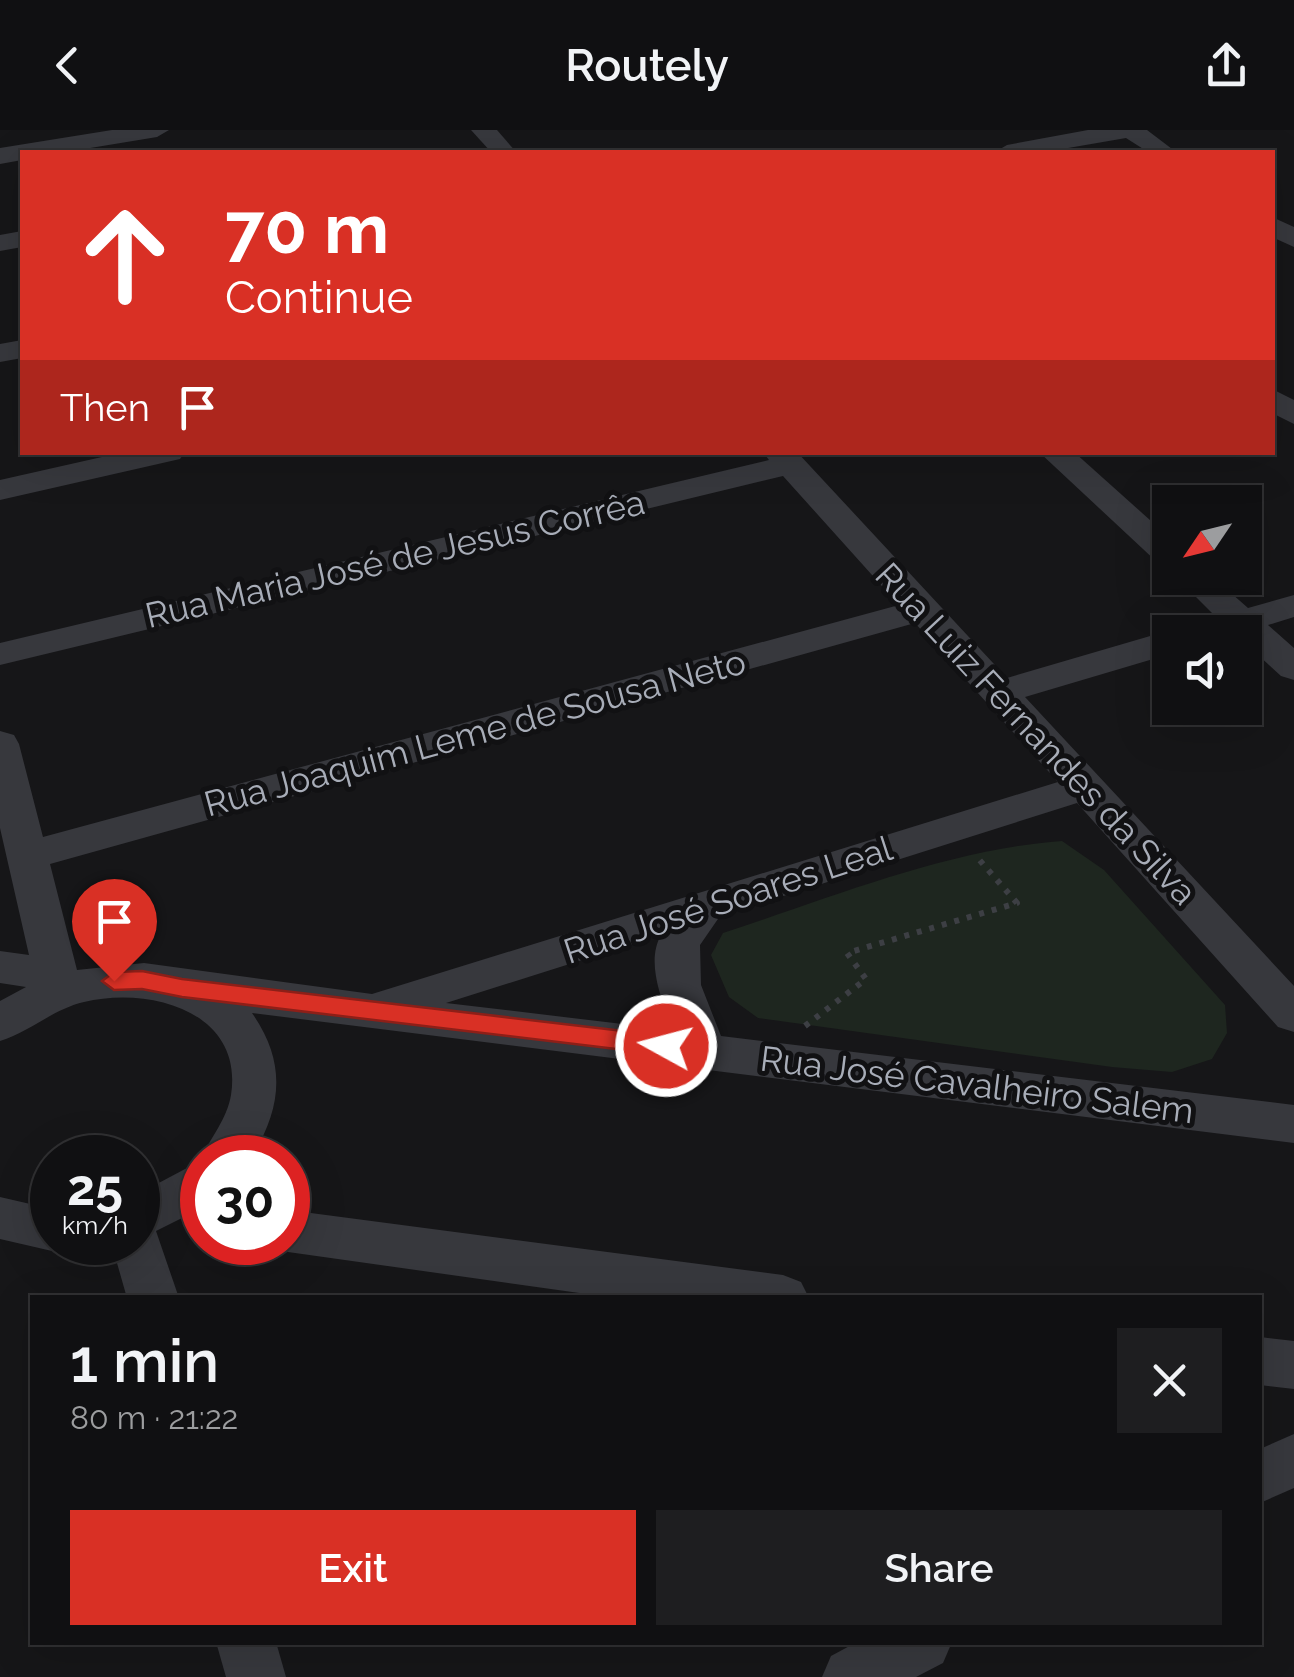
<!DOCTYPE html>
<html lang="en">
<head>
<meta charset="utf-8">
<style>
	body { margin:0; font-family:Raleway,sans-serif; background:#1e1e20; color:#f1f3f6; height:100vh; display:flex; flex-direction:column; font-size:38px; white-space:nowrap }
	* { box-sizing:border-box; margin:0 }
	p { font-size:32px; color:#9c9d9f }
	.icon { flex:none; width:55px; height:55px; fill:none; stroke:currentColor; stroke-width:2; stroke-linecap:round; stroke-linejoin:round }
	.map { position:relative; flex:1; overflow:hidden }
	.panel { position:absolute; left:30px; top:1165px; width:1232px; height:350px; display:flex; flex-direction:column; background:#101012; border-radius:0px; box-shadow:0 10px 40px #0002,0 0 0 2px #303032 }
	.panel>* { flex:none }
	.guide { position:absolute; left:20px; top:20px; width:1255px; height:305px; border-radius:0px; box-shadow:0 10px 40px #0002,0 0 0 2px #303032; background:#d93025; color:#fff; overflow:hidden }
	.needle { width:65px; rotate:235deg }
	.buttons { position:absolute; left:1152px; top:355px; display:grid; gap:20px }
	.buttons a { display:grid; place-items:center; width:110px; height:110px; border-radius:0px; background:#101012; box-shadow:0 10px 40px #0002,0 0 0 2px #303032; font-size:50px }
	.speed { position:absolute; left:30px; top:1005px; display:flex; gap:20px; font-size:50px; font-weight:700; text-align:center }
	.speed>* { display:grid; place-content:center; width:130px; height:130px; border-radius:50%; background:#101012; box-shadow:0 10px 40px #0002,0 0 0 2px #303032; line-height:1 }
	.speed small { font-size:25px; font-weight:400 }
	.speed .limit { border:15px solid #d22; background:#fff; color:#111 }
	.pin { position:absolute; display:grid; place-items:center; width:85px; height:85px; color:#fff; margin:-102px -42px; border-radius:50% 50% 50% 0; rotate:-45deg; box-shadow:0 0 10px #0007 }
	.pin .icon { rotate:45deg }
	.me { position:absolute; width:110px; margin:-55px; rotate:277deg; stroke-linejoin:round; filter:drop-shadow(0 0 8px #0008) }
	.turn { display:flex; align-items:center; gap:35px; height:210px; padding:0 40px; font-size:45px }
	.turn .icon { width:130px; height:130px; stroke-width:2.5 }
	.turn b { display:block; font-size:70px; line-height:85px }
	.then { display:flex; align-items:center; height:95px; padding:0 40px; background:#0003; gap:20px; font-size:38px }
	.round { display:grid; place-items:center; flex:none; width:105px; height:105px; border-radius:0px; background:#1e1e20 }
	.summary { display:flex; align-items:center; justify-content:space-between; height:170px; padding:0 40px }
	h1 { font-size:60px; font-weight:600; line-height:75px }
	.cta { display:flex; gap:20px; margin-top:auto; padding:20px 40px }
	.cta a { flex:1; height:115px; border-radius:0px; background:#d93025; color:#fff; font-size:40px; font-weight:600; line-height:115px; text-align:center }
	.cta a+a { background:#1e1e20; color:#f1f3f6 }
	header { display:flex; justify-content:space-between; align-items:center; height:130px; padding:0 40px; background:#101012; font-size:45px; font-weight:600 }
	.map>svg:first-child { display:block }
	.green { fill:#1e261f }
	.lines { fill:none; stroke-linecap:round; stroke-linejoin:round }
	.path { stroke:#3d3f44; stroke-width:6; stroke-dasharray:5 8; stroke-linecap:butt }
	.street { fill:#37383d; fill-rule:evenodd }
	.route { fill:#d93025; stroke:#8d1f18; stroke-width:2.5 }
	.labels { text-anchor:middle; stroke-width:10; stroke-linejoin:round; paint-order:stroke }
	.street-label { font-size:35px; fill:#a8adb8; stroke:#111113 }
</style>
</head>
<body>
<header><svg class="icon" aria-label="back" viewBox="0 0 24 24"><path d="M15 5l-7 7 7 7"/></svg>Routely<svg class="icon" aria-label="share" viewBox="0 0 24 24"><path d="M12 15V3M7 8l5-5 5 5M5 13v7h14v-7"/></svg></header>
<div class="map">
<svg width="1294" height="1547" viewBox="0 0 1294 1547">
	<rect width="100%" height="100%" fill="#161618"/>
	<!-- green -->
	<path class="green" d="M1062,711L1104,740L1225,875L1227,903L1212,929L1172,942L1112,937L758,888L729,867L711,825L723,803C830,768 949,719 1062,711Z"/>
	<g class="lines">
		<!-- path -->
		<polyline class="path" points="805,896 866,849 847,823 1017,773 976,726"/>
		<!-- street -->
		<g class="street">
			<polygon points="112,0 169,0 157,7 66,22 22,22 22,30 0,34 0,18"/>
			<polygon points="471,0 497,0 516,22 491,22"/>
			<polygon points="1088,0 1147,0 1176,22 1148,22 1126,8 1045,22 995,22 1007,15"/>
			<polygon points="1272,87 1294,97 1294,117 1272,107"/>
			<polygon points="22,101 22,117 0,121 0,105"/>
			<polygon points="22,210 22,228 0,232 0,214"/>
			<polygon points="1272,259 1294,270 1294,294 1272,283"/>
			<polygon points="124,322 185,322 180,329 0,370 0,350"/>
			<path d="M763,322H797L1007,548L1157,504L1177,502H1170V524L1025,567L1294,856V902L1278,897L1077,673L720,786L700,815L701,855L721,906L1294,975V1013L252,883C287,933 282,978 251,1028H202V1078L156,1101L179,1168H127L111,1112H138V1064L202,1030L201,1028C211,1007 227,989 231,965C244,881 149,856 84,872C53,879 30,902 0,911V871L26,857L0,853V821L29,825L0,698V601L14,605L19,614L43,707L899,475L783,346L0,535V513L769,330ZM915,493L1058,652L372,864L144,833L77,840L50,734ZM661,805C645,833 663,873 673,900L446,873Z"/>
			<polygon points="1039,322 1074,322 1170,408 1170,436 1158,433"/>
			<polygon points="1177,448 1214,448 1248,478 1294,465 1294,487 1268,495 1294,518 1294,550 1281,546 1245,513 1245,502 1186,502 1191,494 1216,487"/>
			<polygon points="0,1067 52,1079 52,1112 70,1115 52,1121 0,1109"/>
			<polygon points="288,1080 783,1145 801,1152 809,1168 615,1168 288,1122 269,1112 288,1112"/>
			<polygon points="1260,1207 1294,1211 1294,1259 1260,1255"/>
			<polygon points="1294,1304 1294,1358 1260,1373 1260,1319"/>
			<polygon points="216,1512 276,1512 286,1547 226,1547"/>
			<polygon points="857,1512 952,1512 943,1533 916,1547 822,1547 831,1526"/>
		</g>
	</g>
	<!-- route -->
	<polygon class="route" points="142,841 182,849 666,906 674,909 678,916 674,922 666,925 182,867 142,859 114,860 102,851 114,842"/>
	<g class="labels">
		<!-- street labels -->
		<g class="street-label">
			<text transform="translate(395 429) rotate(-13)" y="12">Rua Maria José de Jesus Corrêa</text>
			<text transform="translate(475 603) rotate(-15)" y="12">Rua Joaquim Leme de Sousa Neto</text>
			<text transform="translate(1036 604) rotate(47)" y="12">Rua Luiz Fernandes da Silva</text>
			<text transform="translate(728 770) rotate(-18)" y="12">Rua José Soares Leal</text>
			<text transform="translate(977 955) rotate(7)" y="12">Rua José Cavalheiro Salem</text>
		</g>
	</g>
</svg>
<div class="buttons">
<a><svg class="needle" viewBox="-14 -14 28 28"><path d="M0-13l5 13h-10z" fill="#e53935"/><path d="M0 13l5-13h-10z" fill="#9c9d9f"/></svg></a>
<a><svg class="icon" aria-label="sound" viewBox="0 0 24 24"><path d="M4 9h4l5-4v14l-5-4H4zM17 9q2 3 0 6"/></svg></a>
</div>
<div class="speed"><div>25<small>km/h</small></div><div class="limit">30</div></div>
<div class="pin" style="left:114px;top:851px;background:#d93025"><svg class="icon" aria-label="arrive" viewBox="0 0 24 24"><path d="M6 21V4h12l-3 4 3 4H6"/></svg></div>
<svg class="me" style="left:666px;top:916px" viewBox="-20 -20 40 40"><circle r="17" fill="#d93025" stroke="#fff" stroke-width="3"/><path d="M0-11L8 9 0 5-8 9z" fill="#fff"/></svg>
<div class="guide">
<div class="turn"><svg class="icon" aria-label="ahead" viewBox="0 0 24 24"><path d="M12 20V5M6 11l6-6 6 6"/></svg><div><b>70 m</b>Continue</div></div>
<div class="then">Then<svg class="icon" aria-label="arrive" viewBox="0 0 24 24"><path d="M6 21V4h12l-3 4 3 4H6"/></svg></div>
</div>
<section class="panel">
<div class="summary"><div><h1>1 min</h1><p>80 m · 21:22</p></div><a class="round"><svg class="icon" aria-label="close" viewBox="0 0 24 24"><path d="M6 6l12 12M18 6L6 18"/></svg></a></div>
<div class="cta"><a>Exit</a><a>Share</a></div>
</section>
</div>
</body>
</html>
